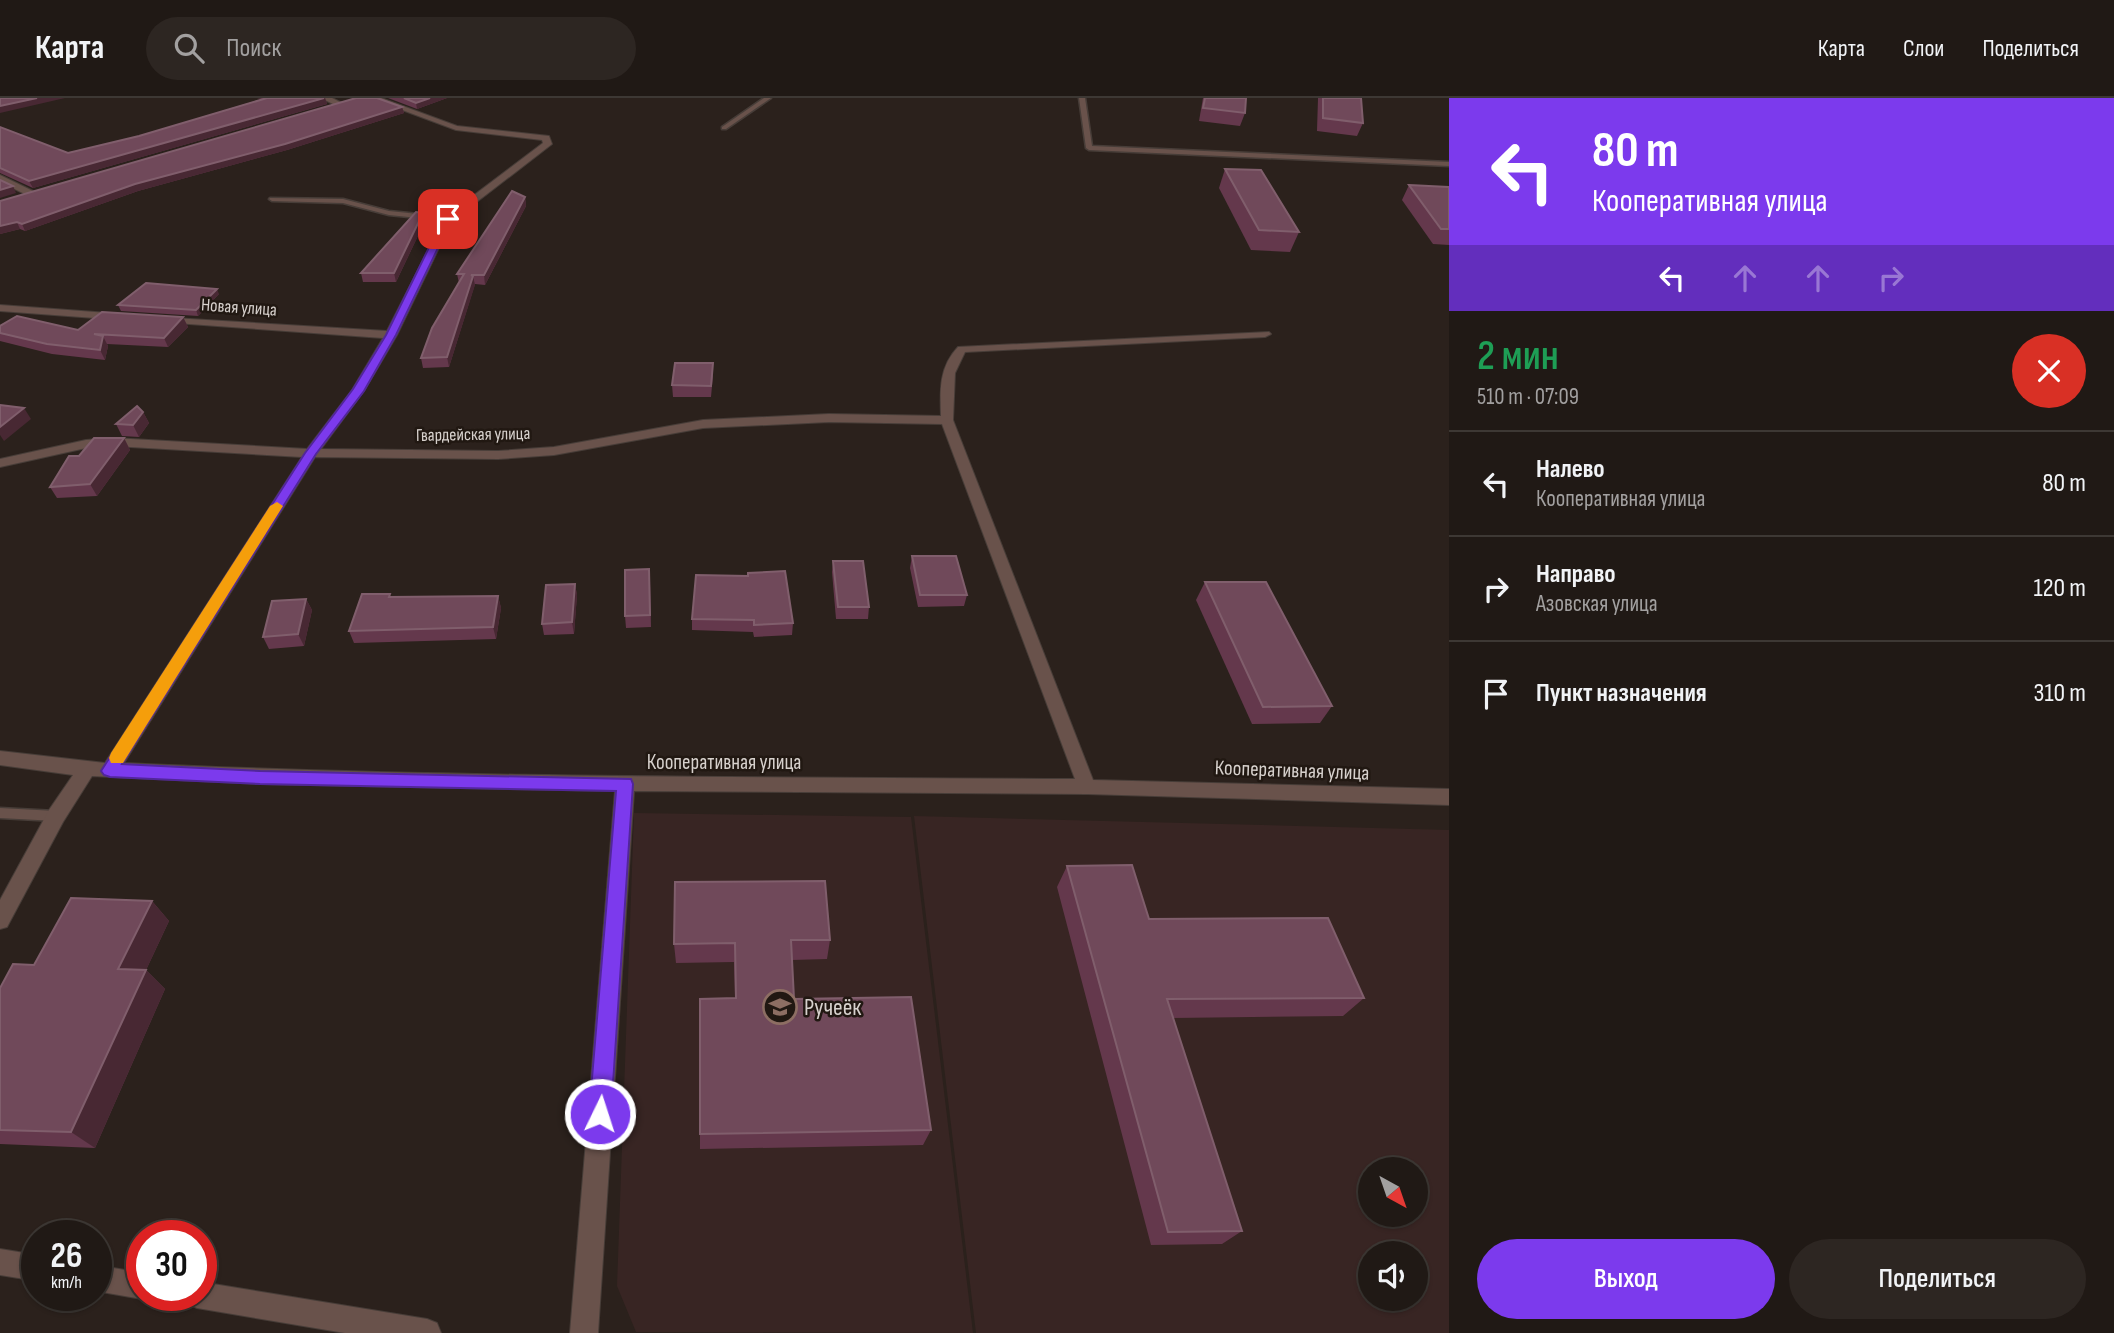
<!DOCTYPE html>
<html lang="ru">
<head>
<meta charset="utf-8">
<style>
	body { margin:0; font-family:"Sofia Sans Condensed",sans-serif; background:#2d2622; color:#f1f3f6; height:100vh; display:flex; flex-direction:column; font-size:26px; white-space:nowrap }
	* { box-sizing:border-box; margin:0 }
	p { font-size:23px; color:#a2a0a0 }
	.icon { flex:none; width:38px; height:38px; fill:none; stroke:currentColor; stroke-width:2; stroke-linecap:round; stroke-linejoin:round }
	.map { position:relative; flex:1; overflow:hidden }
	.drawer { display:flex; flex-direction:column; background:#201915; width:665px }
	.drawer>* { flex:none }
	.banner { background:#7c3aed; color:#fff; overflow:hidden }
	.needle { width:46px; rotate:140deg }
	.buttons { position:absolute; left:1358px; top:1059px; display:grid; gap:14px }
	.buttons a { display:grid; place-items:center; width:70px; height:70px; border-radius:50%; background:#201915; box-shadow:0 2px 5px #0004,0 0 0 2px #3d3834; font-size:35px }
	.speed { position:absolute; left:21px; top:1122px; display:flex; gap:14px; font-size:35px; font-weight:700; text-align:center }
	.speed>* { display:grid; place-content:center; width:91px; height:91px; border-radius:50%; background:#201915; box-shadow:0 2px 5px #0004,0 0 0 2px #3d3834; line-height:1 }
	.speed small { font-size:18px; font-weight:400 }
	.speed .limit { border:10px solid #d22; background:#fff; color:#111 }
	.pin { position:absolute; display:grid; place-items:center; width:60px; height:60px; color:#fff; margin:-30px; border-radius:14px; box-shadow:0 4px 10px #0006 }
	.me { position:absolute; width:77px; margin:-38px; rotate:4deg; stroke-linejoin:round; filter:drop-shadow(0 0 5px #0008) }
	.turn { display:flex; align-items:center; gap:24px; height:147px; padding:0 28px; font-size:32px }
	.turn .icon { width:91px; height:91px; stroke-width:2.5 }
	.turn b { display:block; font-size:49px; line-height:60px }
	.lanes { display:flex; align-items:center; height:66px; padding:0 28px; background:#0003; justify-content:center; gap:35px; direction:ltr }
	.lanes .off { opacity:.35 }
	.round { display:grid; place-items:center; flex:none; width:74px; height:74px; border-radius:37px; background:#2d2622 }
	.overview { display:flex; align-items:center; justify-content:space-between; height:119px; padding:0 28px }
	h1 { font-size:42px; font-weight:600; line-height:52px; color:#1e9e55 }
	.primary-button { display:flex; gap:14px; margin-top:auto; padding:14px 28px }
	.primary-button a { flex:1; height:80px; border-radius:42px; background:#7c3aed; color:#fff; font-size:28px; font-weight:600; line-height:80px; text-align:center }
	.primary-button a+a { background:#2d2622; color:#f1f3f6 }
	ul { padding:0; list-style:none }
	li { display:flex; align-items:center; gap:21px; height:105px; padding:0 28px; border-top:2px solid #3d3834 }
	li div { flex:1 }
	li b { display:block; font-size:26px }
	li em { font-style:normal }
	header { display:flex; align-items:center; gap:42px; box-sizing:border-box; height:98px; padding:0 35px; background:#201915; border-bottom:2px solid #3d3834 }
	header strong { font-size:33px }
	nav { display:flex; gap:38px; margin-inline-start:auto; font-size:24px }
	.search { width:490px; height:63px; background:#2d2622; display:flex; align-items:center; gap:18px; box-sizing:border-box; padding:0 24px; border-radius:38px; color:#a2a0a0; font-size:26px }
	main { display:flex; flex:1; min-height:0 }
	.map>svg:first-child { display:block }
	.education { fill:#382523; fill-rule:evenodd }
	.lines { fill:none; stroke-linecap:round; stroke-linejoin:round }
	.service-casing { stroke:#473d38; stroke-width:3 }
	.minor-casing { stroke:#473d38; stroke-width:2 }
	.service { fill:#69524b; fill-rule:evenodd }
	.minor { fill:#69524b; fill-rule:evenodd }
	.wall { fill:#64384c }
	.shaded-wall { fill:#482833 }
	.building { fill:#70495a; stroke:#805e6c; stroke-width:2 }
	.route { fill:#7c3aed; stroke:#51269a; stroke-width:2 }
	.slow { fill:#f59e0b }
	.labels { text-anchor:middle; stroke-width:5; stroke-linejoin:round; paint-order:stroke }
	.far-street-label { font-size:18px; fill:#d7d1cd; stroke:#211812 }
	.street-label { font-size:21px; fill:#d7d1cd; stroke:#211812 }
	.near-poi-label { font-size:24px; fill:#d7d1cd; stroke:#211812; text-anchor:start }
</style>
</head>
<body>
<header>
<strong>Карта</strong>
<div class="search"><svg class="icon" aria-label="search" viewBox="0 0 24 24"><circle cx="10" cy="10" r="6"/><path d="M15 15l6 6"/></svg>Поиск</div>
<nav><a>Карта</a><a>Слои</a><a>Поделиться</a></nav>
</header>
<main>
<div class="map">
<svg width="1449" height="1235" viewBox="0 0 1449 1235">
	<rect width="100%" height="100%" fill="#2b211c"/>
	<!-- education -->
	<g class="education">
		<polygon points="634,715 911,719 973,1235 636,1234 617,1188"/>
		<path d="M914,718L1449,732V1235H976ZM1370,1071H1416V1116H1370ZM1370,1155H1416V1200H1370Z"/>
	</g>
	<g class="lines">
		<!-- service casing -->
		<g class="service-casing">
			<g id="service">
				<polygon points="764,0 771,0 726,31 722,31 722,29"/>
				<polygon points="1079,0 1085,0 1092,48 1449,64 1449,68 1089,52 1086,50"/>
				<polygon points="270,100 343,101 389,113 448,119 451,121 448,123 389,117 343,105 272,103 269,101"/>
				<polygon points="0,710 56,713 61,714 63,718 61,722 56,723 0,720"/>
			</g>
		</g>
		<!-- minor casing -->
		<g class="minor-casing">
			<g id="minor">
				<polygon points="321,0 332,0 346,7 339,9"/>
				<path d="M370,0H381L457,28L549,38L552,46L452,123L397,237L364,293L321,351L498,353L554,349L703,322L829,316L941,318C940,292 939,269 958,249L1269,234L1271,236L1265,239L965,254L955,275L953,322L1093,682L1449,691V707L1087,696L634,693L598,1235H570L615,693L260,686L92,678L63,724L7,829L0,831V802L49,712L73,677L0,667V653L105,665L302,359L113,348L86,350L0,369V361L86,342L113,340L307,351L352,292L383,240L161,224L155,221L157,219L387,233L445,119L543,45L542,42L456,32ZM829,324L942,326L1075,681C758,679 441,680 124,665L315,359L498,361L554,357L703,330Z"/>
				<polygon points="0,77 35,94 37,96 29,98 0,84"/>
				<polygon points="0,207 122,216 128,219 122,222 0,213"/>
				<polygon points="0,1151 37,1157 37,1183 0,1177"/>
				<polygon points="96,1167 142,1175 142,1197 151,1197 142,1201 96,1193"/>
				<polygon points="201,1184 427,1221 437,1225 441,1235 345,1235 197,1210 188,1206 184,1197 201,1197"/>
			</g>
		</g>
		<!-- service -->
		<use href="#service" class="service"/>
		<!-- minor -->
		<use href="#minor" class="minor"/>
	</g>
	<!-- wall -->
	<g class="wall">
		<polygon points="257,0 325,0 327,6 33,90 0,75 0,29 68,55 139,38 262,1"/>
		<polygon points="388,0 447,0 417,11"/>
		<polygon points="1203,0 1246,0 1245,15 1240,28 1199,23"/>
		<polygon points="1318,0 1361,0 1363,25 1357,38 1317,33"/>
		<polygon points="402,9 404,15 287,52 138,93 25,133 20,131 0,136 0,103"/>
		<polygon points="1225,71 1299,134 1290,154 1251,152 1219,90"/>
		<polygon points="1409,87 1449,89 1449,147 1433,146 1402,102"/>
		<polygon points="525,99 526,108 485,187 475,186 449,269 423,270 421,260 459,185 457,176"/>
		<polygon points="423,115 425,123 396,184 363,184 361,175"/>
		<polygon points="219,196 198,218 121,213 118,207"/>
		<polygon points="183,219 188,229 168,249 107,246 108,248 105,262 52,256 0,243 0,228 78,232"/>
		<polygon points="713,277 711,299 673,299 672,287"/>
		<polygon points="143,314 149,325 139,339 122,338 116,326"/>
		<polygon points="124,340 130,352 97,398 57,400 50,389 79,358"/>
		<polygon points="912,458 967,497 964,508 918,509 910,470"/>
		<polygon points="833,463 869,509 868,521 836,521 832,474"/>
		<polygon points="696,477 793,525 792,537 754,539 753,534 692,532 692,521"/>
		<polygon points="650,482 651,529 626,530 625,518"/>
		<polygon points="1205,484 1332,608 1320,625 1252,626 1196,502"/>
		<polygon points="575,486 577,497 574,536 544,537 542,526"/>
		<polygon points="498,498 501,510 496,541 354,545 349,533"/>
		<polygon points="306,501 312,512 304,548 269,551 263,539"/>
		<polygon points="1067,768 1149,821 1364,900 1343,918 1173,920 1242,1133 1222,1146 1151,1147 1057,789"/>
		<polygon points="152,803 169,823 146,872 165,891 95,1050 0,1046 0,890 34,867"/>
		<polygon points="830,842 827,861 792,862 794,901 931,1032 923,1047 700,1051 700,1036 735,900 734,864 676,865 674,846"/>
	</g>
	<!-- shaded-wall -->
	<g class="shaded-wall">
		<polygon points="37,0 65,0 0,15 0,8"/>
		<polygon points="325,0 327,6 33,90 29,83"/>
		<polygon points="430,0 447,0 417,11 416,5"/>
		<polygon points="402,9 404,15 287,52 138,93 25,133 22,126 135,86"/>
		<polygon points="13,88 16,95 0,100 0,92"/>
		<polygon points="525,99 526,108 485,187 484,177"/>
		<polygon points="423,115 425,123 396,184 394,175"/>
		<polygon points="17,124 20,131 0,136 0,128"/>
		<polygon points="473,178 475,187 449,269 447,259"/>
		<polygon points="217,191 219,196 198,218 196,212"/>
		<polygon points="183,219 188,229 168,249 164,240"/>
		<polygon points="103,238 108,248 105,262 100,252"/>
		<polygon points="24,310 31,321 4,343 0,337 0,329"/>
		<polygon points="143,314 149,325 139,339 133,327"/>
		<polygon points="124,340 130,352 97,398 90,386"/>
		<polygon points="575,486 577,497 574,536 572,524"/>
		<polygon points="498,498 501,510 496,541 493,529"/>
		<polygon points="306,501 312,512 304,548 298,536"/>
		<polygon points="152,803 169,823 146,872 165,891 95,1050 71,1034 118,871"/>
	</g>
	<!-- building -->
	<g class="building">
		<polygon points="0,0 37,0 0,8"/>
		<polygon points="267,0 324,0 29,83 0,70 0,29 68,55 139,38"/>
		<polygon points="356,0 377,0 402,9 285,46 135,86 22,126 17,124 0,128 0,103"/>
		<polygon points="404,0 430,0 416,5"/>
		<polygon points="1205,0 1246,0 1245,15 1203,10"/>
		<polygon points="1323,0 1361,0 1363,25 1323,20"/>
		<polygon points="1225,71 1261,72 1299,134 1259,132"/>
		<polygon points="0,82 13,88 0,92"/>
		<polygon points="1409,87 1449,89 1449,131 1441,131"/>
		<polygon points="512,93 525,99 484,177 471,177 473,178 447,259 421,260 432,230 464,176 457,176"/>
		<polygon points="416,114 423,115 394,175 361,175"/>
		<polygon points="146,185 217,191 196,212 118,207"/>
		<polygon points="102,214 183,219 164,240 94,236 103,238 100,252 47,246 0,235 0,228 17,218 78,232"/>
		<polygon points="675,265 713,265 711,288 672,287"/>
		<polygon points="0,307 24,310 0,329"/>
		<polygon points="137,308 143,314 133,327 116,326"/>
		<polygon points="94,340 124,340 90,386 50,389 69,358 79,358"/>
		<polygon points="912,458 956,458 967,497 920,497"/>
		<polygon points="833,463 863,463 869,509 838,509"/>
		<polygon points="649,471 650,517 625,518 625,472"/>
		<polygon points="785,473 793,525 754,527 754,522 692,521 696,477 748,478 748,475"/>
		<polygon points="1205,484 1266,484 1332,608 1263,609"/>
		<polygon points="575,486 572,524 542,526 546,487"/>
		<polygon points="362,496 390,496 389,499 498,498 493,529 349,533"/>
		<polygon points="306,501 298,536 263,539 272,503"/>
		<polygon points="1132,767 1149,821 1328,820 1364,900 1167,901 1242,1133 1168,1134 1067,768"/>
		<polygon points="825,783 830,842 791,842 794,901 911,899 931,1032 700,1036 700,901 736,900 735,845 674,846 675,784"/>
		<polygon points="71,800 152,803 118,871 146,872 71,1034 0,1032 0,890 13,866 34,867"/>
	</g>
	<!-- route -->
	<polygon class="route" points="448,119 452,121 396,237 364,293 316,356 122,666 260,673 631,681 633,686 611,1016 608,1023 600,1026 593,1023 589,1016 616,693 260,686 110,679 104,677 101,673 305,355 353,291 386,237 443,121"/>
	<!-- slow -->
	<polygon class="slow" points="277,404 283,408 123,665 111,665 109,660 111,655 270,408"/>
	<!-- icons -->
	<defs>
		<g id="school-ring" transform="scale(1.75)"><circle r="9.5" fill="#211812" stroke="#8d6e63" stroke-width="1.5"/><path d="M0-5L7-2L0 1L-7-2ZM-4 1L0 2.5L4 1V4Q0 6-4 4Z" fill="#8d6e63"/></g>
	</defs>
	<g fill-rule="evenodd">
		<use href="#school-ring" x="780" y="909"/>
	</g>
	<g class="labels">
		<!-- far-street labels -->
		<g class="far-street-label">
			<text transform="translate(239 209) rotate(4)" y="6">Новая улица</text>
			<text transform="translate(473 336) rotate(-1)" y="6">Гвардейская улица</text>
		</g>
		<!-- street labels -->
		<g class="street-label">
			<text x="724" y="671">Кооперативная улица</text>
			<text transform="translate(1292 672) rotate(2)" y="7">Кооперативная улица</text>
		</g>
		<!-- near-poi labels -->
		<g class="near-poi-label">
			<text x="804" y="917">Ручеёк</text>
		</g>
	</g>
</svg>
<div class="buttons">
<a><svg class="needle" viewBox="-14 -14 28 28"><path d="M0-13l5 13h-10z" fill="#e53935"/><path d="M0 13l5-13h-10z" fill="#a2a0a0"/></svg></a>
<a><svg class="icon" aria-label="sound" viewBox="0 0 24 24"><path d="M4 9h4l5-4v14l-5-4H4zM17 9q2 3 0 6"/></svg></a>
</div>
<div class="speed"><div>26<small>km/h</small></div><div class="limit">30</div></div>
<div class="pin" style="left:448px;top:121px;background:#d93025"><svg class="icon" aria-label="arrive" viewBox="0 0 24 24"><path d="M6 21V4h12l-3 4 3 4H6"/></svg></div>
<svg class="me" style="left:600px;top:1016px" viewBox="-20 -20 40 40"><circle r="17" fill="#7c3aed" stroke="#fff" stroke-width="3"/><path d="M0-11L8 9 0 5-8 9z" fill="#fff"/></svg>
</div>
<section class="drawer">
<div class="banner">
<div class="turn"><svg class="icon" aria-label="left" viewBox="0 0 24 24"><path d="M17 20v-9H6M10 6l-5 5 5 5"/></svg><div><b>80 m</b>Кооперативная улица</div></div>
<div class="lanes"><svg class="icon" aria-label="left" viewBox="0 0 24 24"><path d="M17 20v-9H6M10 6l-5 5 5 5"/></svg><svg class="icon off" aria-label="ahead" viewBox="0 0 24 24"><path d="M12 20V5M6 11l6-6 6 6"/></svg><svg class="icon off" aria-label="ahead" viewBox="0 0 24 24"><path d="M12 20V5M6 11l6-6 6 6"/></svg><svg class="icon off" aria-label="right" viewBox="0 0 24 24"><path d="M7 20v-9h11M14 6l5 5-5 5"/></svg></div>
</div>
<div class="overview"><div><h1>2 мин</h1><p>510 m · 07:09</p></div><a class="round" style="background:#d93025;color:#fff"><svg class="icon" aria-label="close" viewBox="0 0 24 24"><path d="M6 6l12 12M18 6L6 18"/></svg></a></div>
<ul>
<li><svg class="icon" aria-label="left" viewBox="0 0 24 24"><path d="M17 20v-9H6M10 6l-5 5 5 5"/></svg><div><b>Налево</b><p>Кооперативная улица</p></div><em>80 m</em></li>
<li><svg class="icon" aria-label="right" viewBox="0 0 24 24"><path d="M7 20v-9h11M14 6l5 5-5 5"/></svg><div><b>Направо</b><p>Азовская улица</p></div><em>120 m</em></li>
<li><svg class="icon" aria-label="arrive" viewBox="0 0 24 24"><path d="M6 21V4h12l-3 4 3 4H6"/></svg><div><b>Пункт назначения</b></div><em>310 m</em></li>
</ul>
<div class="primary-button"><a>Выход</a><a>Поделиться</a></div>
</section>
</main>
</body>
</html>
